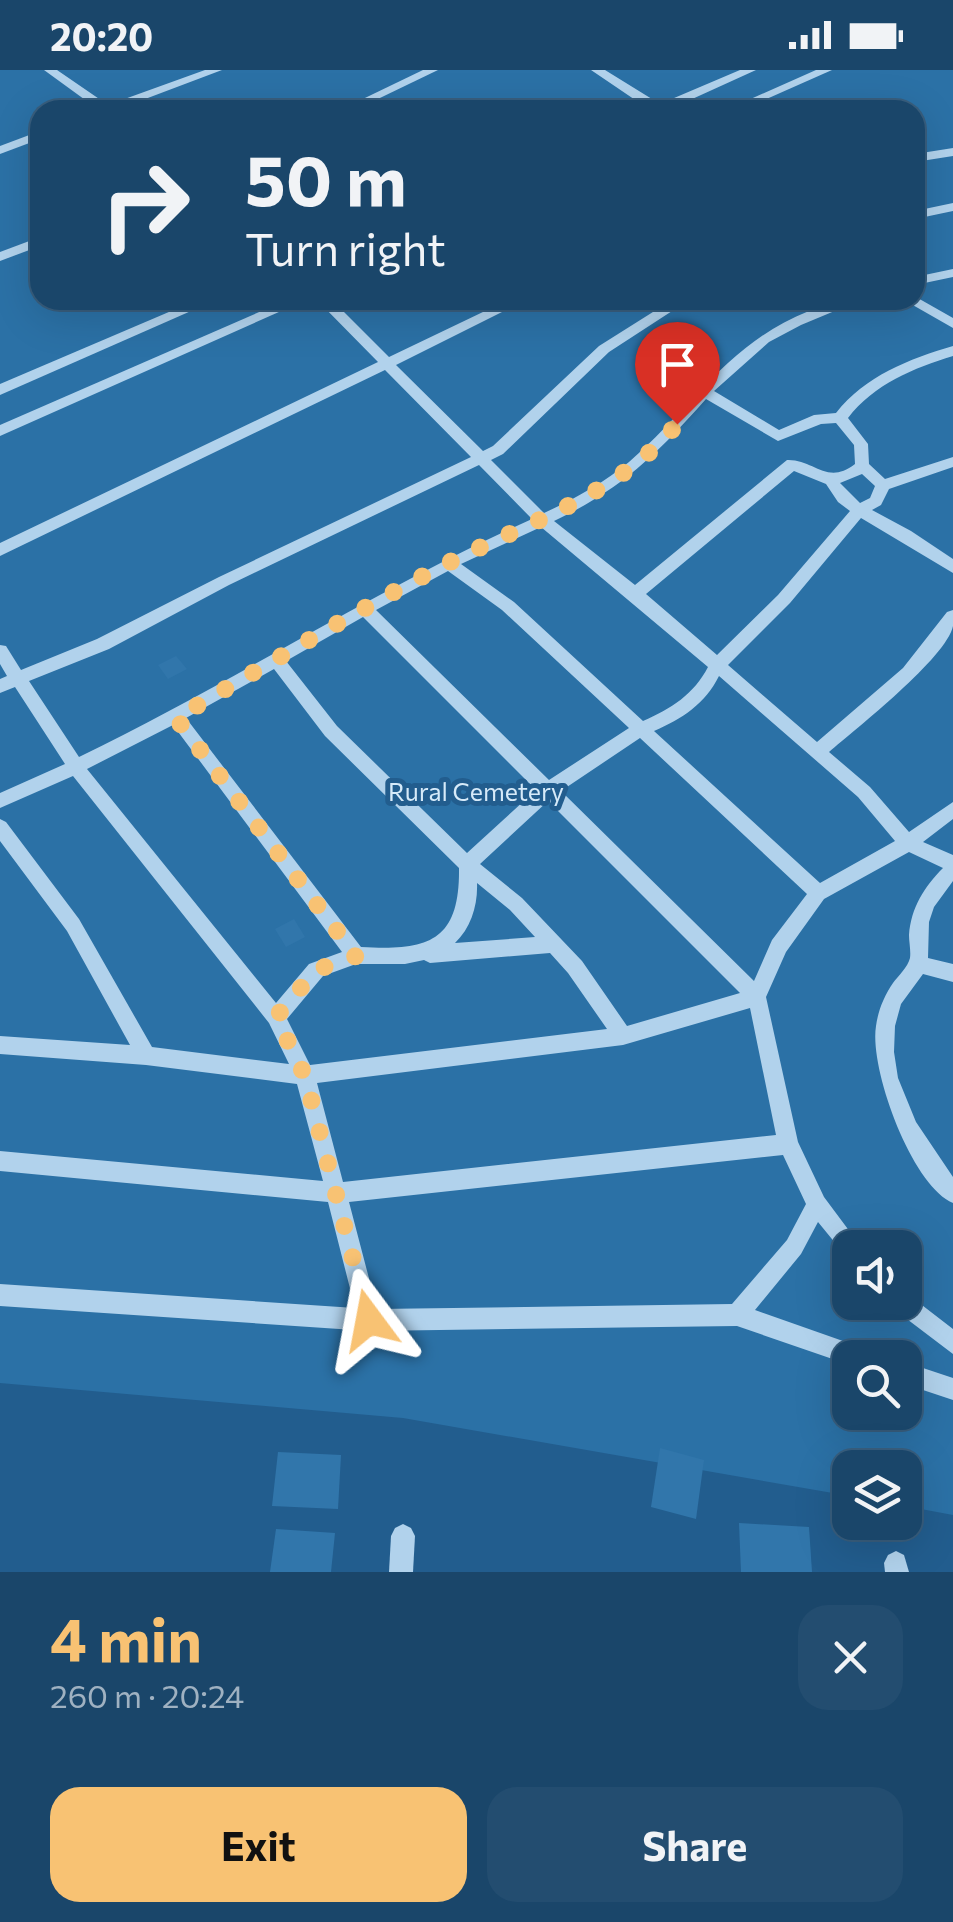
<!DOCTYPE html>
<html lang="en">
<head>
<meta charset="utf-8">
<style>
	body { margin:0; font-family:Commissioner,sans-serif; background:#234d70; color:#f1f3f6; height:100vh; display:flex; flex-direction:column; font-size:38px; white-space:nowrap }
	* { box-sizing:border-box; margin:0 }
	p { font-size:32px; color:#9fb1c1 }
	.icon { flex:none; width:55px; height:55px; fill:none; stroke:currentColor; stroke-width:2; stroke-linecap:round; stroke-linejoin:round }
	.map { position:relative; height:1502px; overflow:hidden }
	.panel { display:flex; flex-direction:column; background:#1a466a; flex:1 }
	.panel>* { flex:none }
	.hud { position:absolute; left:30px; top:30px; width:895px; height:210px; border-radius:30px; box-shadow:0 10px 40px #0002,0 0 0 2px #385e7e; background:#1a466a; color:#f1f3f6; overflow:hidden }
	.tools { position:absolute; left:832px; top:1160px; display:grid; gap:20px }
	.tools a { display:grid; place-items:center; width:90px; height:90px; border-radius:20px; background:#1a466a; box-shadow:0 10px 40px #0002,0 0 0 2px #385e7e; font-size:50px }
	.pin { position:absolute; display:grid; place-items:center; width:85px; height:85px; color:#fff; margin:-102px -42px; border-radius:50% 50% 50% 0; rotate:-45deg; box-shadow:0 0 10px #0007 }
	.pin .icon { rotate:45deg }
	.me { position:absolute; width:110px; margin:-55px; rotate:347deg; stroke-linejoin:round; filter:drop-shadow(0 0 8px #0008) }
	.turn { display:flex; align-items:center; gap:35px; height:210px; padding:0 50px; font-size:45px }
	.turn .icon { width:130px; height:130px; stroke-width:2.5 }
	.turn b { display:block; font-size:70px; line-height:85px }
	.round { display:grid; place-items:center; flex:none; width:105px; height:105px; border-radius:30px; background:#234d70 }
	.headline { display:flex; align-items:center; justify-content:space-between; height:170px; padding:0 50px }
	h1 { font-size:60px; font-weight:700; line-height:75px; color:#f8c273 }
	.cta { display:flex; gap:20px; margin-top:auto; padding:20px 50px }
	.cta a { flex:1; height:115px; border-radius:30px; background:#f8c273; color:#111; font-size:40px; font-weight:700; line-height:115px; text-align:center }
	.cta a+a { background:#234d70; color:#f1f3f6 }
	.status { display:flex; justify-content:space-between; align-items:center; height:70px; padding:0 50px; background:#1a466a; direction:ltr }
	.status svg { height:28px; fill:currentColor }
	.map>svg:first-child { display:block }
	.green { fill:#2b71a6; fill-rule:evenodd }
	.building { fill:#3176ab }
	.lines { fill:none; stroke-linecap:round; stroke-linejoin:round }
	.minor { fill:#b1d2ec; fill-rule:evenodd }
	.route { stroke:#f8c273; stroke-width:18; stroke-dasharray:0 32.4 }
	.labels { text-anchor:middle; stroke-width:10; stroke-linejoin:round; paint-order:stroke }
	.park-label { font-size:25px; fill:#d6eaf9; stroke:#225d8e }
</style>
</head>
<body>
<div class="status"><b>20:20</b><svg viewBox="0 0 49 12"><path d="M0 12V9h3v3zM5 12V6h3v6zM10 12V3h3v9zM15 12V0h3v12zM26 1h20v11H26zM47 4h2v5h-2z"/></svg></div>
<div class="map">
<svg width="953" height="1502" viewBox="0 0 953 1502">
	<rect width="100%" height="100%" fill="#225d8e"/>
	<!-- green -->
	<path class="green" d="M0,0H953V1445L905,1436V1398H850V1426L403,1348L0,1313ZM40,40H915V230H40ZM850,1178H905V1232H850ZM850,1288H905V1342H850Z"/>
	<!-- building -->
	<g class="building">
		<polygon points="176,586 187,599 168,609 158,595"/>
		<polygon points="294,849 305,867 286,877 275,859"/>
		<polygon points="660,1378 704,1390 696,1449 651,1437"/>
		<polygon points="278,1382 341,1385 338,1439 272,1436"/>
		<polygon points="739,1453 809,1457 812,1502 741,1502"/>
		<polygon points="276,1459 335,1463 331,1502 270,1502"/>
	</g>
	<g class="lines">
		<!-- minor -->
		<g class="minor">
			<polygon points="44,0 57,0 108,35 205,0 222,0 116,40 99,40"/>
			<polygon points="423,0 438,0 355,40 340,40"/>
			<polygon points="591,0 605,0 660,34 740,0 756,0 668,40 650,40"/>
			<polygon points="816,0 832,0 742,40 726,40"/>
			<polygon points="40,61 40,69 0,84 0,76"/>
			<polygon points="953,78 953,86 915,92 915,84"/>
			<polygon points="953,133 953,141 915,149 915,141"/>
			<polygon points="40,167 40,176 0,191 0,182"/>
			<polygon points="953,199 953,207 915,215 915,207"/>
			<polygon points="916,227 953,248 953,258 904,230 915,230"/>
			<polygon points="197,230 216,230 0,325 0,314"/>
			<polygon points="287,230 306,230 0,366 0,355"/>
			<path d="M317,230H332L389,287L508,230H526L396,295L483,381L493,376L599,276L672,230H689L609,282L503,384L491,390L544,443C574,429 604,413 629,392C692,338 728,273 809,241C827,235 841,230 861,230L801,255L769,272L714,321L779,360L814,345L836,343C865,306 909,289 953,276V286C914,298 874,314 848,348L868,374L869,394L885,409L953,387V397L889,419L881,435L872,440L911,461L953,489V503L861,448L790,533L728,595L817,672L903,598L947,542L953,540C953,545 953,551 953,556C947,587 856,659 829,682L870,717L909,762L953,732V749L923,772L953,785V811L934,837L929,852L928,888L953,894V912L923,904L901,934L895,956L894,982L898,1008L916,1052L953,1107V1133C912,1116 869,999 876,956C878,941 884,926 893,913C898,906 908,897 910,888C911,881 909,872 909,865C911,838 924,817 943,798L909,782L824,829L786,882L766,927L798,1072L824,1127L862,1178H850V1188L845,1185L818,1152L801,1184L755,1240L860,1277L868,1280L871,1288H850V1295L737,1256L369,1261L0,1236V1214L355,1238L328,1132L0,1101V1081L323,1111L297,1014L146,995L0,984V966L130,975L67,861L0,771V749L6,752L79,849L152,977L289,994L269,953L73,706L0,738V723L65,694L15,617L0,623V609L7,606L0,594V575L6,576L21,600L97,569L219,507L471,387L385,300L0,486V473L378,292ZM706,329L778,371L821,354L836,353L854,375L855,394C827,416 814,389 787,390L635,515L554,451C622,419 657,384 706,329ZM479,395L532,449C376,519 232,613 79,687L29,611L109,579L229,515ZM794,401L826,414L838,432L850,441L778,525L717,585L646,524ZM862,404L875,416L870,428L860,433L840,413ZM541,457L708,597C694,624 671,639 643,651L514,532L461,494ZM448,501L502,540L629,658L549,710L376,540ZM363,547L536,720L467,783L337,656L286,591ZM274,599L325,666L459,798C460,872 428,881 361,877L186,648ZM719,606L858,727L895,771L820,813L654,661C682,649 705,634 719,606ZM173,655L342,882L309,894L276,933L87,699ZM640,668L807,824L772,870L754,911L561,721ZM548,731L740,923L627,956L582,891L522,828L480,794ZM477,813L510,840L535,867L455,873C471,858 478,835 477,813ZM550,883L568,903L607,959L310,995L287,949L323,906L356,894H405L424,890L430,893ZM750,938L776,1065L343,1112L317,1013L623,975ZM783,1085L806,1134L787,1170L732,1234L377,1239L349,1132Z"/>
			<polygon points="905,1222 953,1259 953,1284 895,1240 892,1232 905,1232"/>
			<polygon points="905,1292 953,1308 953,1330 905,1314"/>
			<polygon points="403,1454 411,1458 415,1466 413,1502 389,1502 391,1466 395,1458"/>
			<polygon points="896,1481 904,1485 909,1502 885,1502 884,1493 888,1485"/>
		</g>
	</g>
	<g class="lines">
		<!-- route -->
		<path class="route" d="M369,1250L305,1006L276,947L316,900L356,886L176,648C267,595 357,540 450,492C529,452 619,424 677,354"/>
	</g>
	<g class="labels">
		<!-- park labels -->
		<g class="park-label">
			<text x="476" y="731">Rural Cemetery</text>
		</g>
	</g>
</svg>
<div class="tools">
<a><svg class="icon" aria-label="sound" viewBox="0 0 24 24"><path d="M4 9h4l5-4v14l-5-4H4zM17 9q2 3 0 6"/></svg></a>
<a><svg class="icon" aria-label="search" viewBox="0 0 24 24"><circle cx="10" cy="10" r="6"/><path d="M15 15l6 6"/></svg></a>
<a><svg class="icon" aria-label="layers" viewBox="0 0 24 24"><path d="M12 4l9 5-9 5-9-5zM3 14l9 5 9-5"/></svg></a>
</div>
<div class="pin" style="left:677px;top:354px;background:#d93025"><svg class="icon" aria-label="arrive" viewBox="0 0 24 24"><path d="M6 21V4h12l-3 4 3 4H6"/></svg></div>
<svg class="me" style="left:369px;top:1250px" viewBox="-20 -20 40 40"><path d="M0-17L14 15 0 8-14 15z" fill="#f8c273" stroke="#fff" stroke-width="4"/></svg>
<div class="hud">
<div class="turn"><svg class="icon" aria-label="right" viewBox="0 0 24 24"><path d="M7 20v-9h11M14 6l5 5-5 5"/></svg><div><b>50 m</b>Turn right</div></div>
</div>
</div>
<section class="panel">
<div class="headline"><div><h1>4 min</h1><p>260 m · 20:24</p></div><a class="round"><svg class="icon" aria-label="close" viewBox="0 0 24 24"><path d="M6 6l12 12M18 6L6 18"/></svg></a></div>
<div class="cta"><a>Exit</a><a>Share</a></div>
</section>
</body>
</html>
